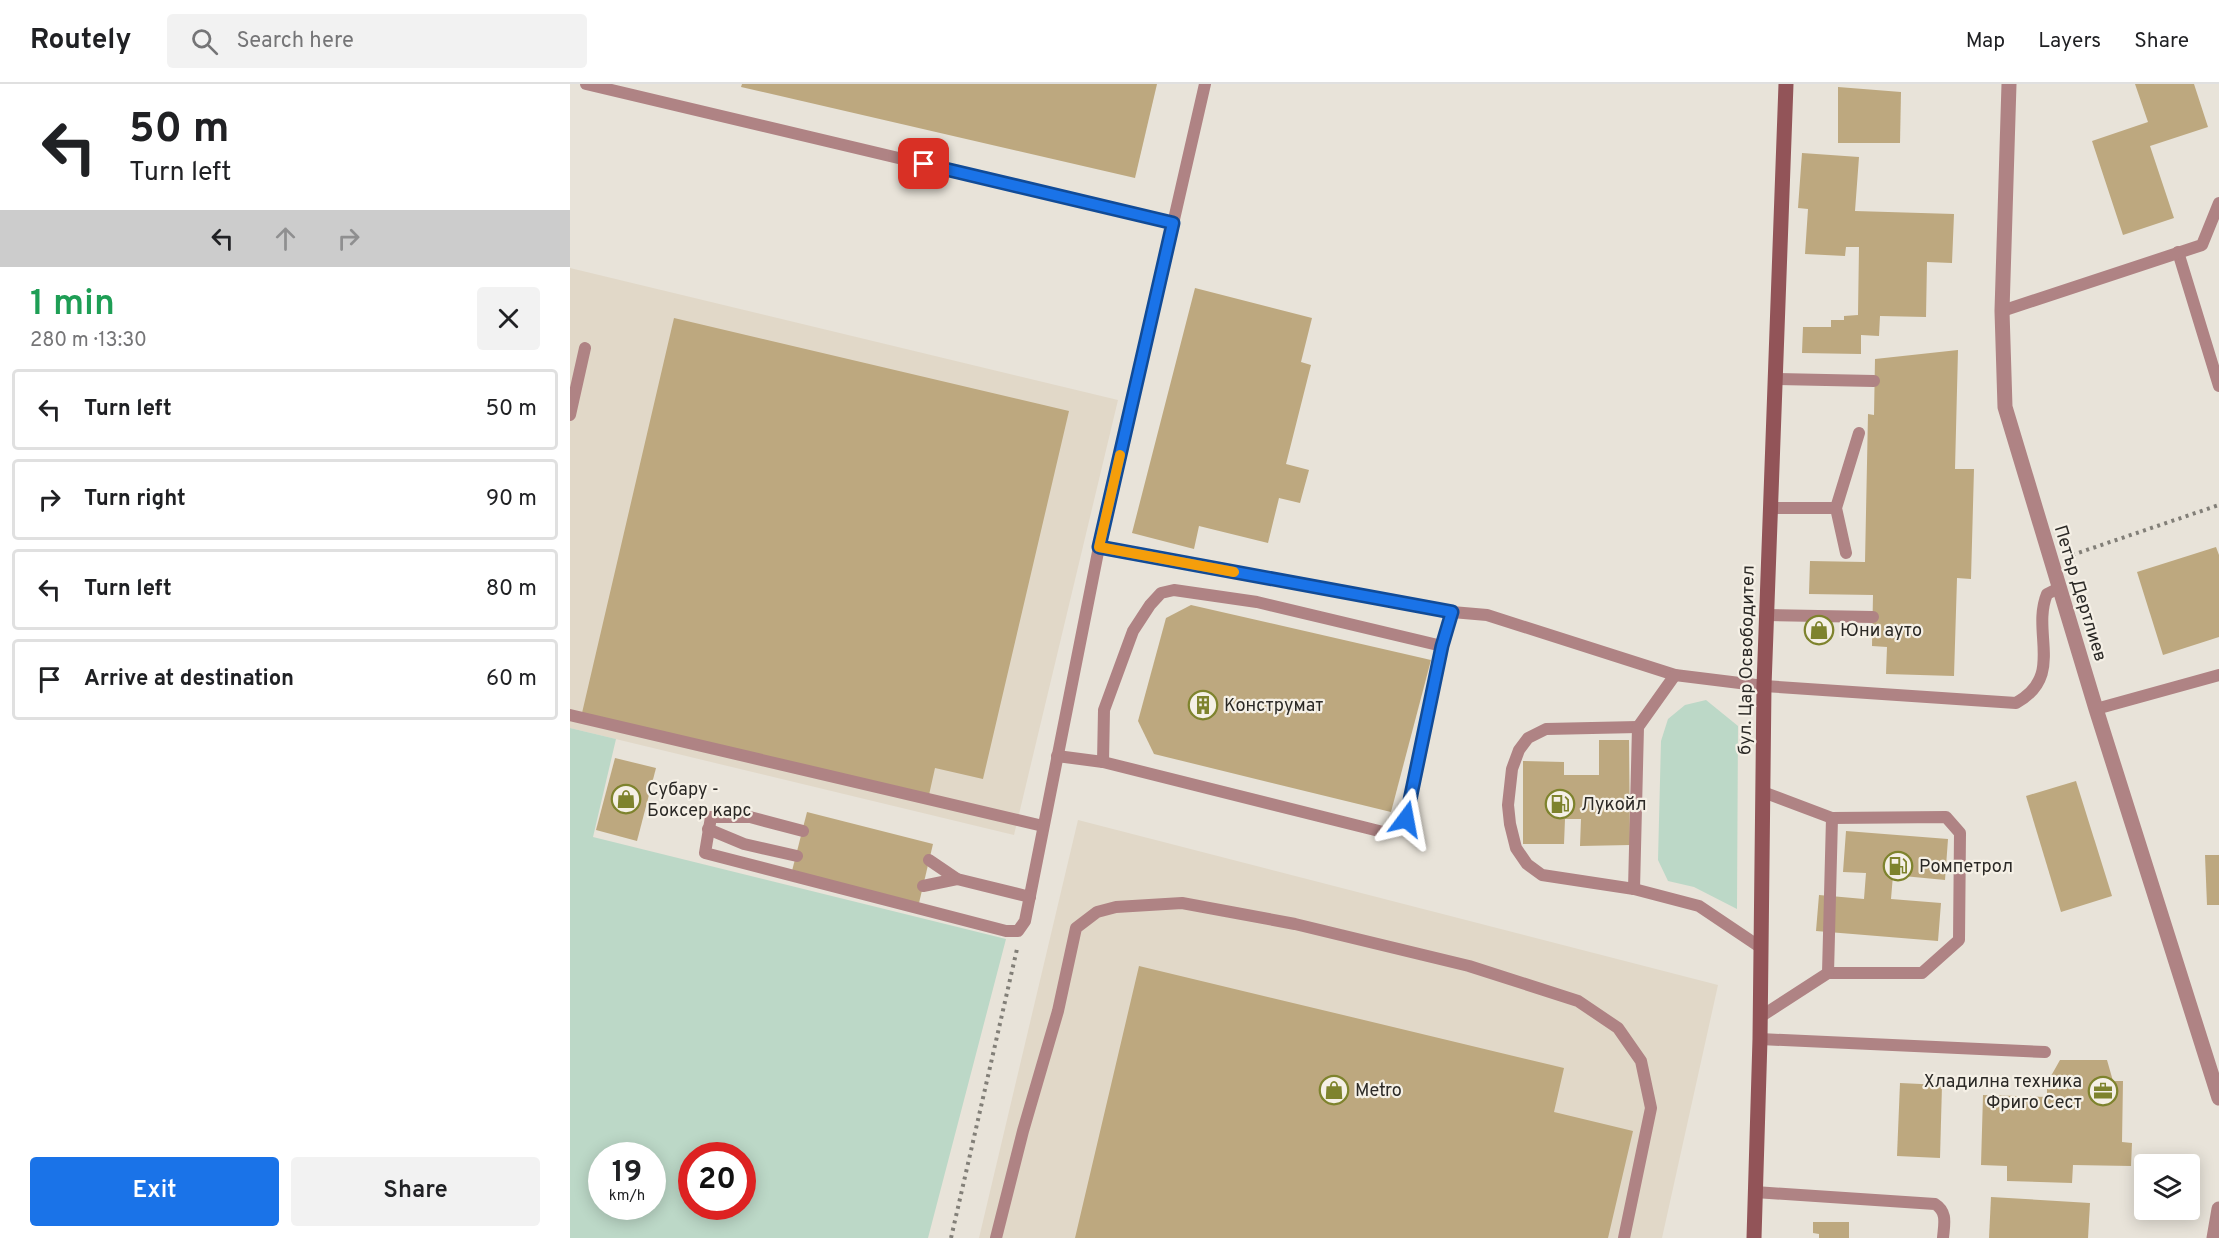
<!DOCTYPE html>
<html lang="en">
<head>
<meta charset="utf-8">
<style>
	body { margin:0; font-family:Overpass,sans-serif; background:#f2f2f2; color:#202124; height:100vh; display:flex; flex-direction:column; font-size:22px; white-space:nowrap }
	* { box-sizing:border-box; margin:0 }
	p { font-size:20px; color:#757577 }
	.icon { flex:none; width:33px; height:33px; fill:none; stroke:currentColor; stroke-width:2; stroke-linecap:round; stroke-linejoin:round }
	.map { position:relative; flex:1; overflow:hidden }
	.panel { display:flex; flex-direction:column; background:#fff; width:570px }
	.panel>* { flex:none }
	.guide { background:#fff; color:#202124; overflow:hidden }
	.buttons { position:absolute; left:1564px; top:1070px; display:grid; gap:12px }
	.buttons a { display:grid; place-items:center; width:66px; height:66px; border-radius:6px; background:#fff; box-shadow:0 3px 15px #0003; font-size:30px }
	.speed { position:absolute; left:18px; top:1058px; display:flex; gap:12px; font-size:30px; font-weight:700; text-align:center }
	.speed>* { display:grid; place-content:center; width:78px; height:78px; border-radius:50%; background:#fff; box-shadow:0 3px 15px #0003; line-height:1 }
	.speed small { font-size:15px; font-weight:400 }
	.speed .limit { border:9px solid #d22; background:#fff; color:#111 }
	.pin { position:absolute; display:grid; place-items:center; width:51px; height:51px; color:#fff; margin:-26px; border-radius:12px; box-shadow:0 3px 9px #0006 }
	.me { position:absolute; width:66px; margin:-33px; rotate:13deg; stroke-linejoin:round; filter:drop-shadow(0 0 4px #0008) }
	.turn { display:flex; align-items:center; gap:21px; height:126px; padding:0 30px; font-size:27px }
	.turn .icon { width:78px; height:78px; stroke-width:2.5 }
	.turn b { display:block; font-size:42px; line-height:51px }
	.lanes { display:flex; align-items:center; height:57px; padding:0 30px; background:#0003; justify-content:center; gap:30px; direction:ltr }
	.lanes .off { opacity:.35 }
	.round { display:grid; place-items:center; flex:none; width:63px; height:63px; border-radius:6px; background:#f2f2f2 }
	.summary { display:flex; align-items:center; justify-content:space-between; height:102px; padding:0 30px }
	h1 { font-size:36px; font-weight:600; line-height:45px; color:#1e9e55 }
	.button { display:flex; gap:12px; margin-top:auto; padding:12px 30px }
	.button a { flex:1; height:69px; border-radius:6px; background:#1a73e8; color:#fff; font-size:24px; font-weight:600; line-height:69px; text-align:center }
	.button a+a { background:#f2f2f2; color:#202124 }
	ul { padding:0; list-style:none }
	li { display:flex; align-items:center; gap:18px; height:81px; margin:0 12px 9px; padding:0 18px; border:3px solid #e0e0e0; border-radius:6px }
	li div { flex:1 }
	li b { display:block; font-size:22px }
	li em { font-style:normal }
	header { display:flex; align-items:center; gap:36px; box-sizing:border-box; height:84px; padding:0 30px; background:#fff; border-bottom:2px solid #e0e0e0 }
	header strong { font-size:28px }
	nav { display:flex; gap:33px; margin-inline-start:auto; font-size:21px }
	.search { width:420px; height:54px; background:#f2f2f2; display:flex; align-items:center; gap:15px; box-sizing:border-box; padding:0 21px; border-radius:6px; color:#757577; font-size:22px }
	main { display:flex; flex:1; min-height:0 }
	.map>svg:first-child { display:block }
	.built { fill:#e1d8c8 }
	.green { fill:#bcd8c7; fill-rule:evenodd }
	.building { fill:#bda87f }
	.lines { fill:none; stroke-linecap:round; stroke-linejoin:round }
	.path { stroke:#827f78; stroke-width:4; stroke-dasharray:3 4.5; stroke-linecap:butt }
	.lane { stroke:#af8384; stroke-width:12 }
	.street { stroke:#af8384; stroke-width:15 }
	.secondary { stroke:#925458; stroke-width:15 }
	.route-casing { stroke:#114b97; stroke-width:15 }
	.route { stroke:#1a73e8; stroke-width:10 }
	.slow { stroke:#f59e0b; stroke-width:10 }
	.labels { text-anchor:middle; stroke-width:4.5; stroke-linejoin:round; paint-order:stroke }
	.street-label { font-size:18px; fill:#2b2926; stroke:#f5f0e6 }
	.poi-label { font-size:18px; fill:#2b2926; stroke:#f5f0e6; text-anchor:start }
</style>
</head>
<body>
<header>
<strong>Routely</strong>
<div class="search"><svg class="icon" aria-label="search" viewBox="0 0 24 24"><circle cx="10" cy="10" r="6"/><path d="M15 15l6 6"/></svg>Search here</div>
<nav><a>Map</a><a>Layers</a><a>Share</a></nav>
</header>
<main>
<section class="panel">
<div class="guide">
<div class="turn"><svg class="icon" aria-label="left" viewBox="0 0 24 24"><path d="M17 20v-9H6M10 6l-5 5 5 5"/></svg><div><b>50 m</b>Turn left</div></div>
<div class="lanes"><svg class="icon" aria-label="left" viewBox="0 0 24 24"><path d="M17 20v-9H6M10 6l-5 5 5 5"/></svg><svg class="icon off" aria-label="ahead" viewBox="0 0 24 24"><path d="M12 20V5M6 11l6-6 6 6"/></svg><svg class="icon off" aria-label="right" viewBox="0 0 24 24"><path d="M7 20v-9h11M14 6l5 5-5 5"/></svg></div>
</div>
<div class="summary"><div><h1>1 min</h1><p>280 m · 13:30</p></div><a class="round"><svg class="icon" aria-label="close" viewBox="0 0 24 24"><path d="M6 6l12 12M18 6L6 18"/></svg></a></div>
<ul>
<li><svg class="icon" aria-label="left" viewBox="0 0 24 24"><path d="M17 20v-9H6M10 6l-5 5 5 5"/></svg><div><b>Turn left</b></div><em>50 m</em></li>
<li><svg class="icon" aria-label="right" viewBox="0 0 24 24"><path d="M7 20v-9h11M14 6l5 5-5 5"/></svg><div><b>Turn right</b></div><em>90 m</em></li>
<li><svg class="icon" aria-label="left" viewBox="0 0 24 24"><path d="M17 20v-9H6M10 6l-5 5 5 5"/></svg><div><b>Turn left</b></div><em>80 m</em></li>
<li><svg class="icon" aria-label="arrive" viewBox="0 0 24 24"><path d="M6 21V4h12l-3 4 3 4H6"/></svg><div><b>Arrive at destination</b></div><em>60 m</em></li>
</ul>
<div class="button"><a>Exit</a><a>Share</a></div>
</section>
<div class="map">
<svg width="1649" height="1154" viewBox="0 0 1649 1154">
	<rect width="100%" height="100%" fill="#e8e3d9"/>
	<!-- built -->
	<g class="built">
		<polygon points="0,184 548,316 444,751 0,644"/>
		<polygon points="508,736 1148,901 1092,1154 409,1154"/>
	</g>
	<!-- green -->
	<g class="green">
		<polygon points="1136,616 1168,642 1167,825 1124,803 1098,797 1088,776 1091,657 1098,635 1115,621"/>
		<path d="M0,644L46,655L23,753L436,855L358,1154H0ZM32,1071H82V1122H32ZM122,1071H172V1122H122Z"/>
	</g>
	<!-- building -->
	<g class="building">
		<polygon points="172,0 587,0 565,94 171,3"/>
		<polygon points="1565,0 1624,0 1638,43 1580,62 1604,134 1553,151 1522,57 1578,38"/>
		<polygon points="1268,3 1331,8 1330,59 1268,59"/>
		<polygon points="1232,69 1289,73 1285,127 1384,130 1382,179 1357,178 1356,233 1310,232 1309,252 1291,251 1291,270 1232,269 1233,243 1261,243 1261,236 1274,236 1274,232 1288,231 1289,163 1276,163 1275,172 1235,170 1238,125 1228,124"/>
		<polygon points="625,204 742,234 731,278 741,281 716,380 739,386 730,419 709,414 698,459 629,442 624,465 562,449"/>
		<polygon points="104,234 499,327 413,695 365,684 359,711 12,629"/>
		<polygon points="1388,266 1385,385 1404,385 1401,495 1387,494 1384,592 1316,590 1317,563 1302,562 1303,511 1239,510 1240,477 1295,478 1298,330 1304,331 1305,275"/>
		<polygon points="1646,463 1649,471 1649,553 1593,571 1567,488"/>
		<polygon points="621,521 861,576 821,728 584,670 568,637 596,534"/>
		<polygon points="1029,656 1059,656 1060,761 1010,762 1011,735 995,735 994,760 953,760 953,677 994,678 994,691 1029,691"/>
		<polygon points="45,674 86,684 67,757 26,746"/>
		<polygon points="1506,697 1542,812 1491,828 1456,712"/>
		<polygon points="237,728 363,760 349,819 222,787"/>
		<polygon points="1276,747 1378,755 1375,796 1323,791 1321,815 1371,819 1368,857 1246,847 1249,811 1294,815 1296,789 1273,788"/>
		<polygon points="1635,771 1649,771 1649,821 1637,821"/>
		<polygon points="569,882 994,984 984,1028 1063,1047 1038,1154 505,1154"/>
		<polygon points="1490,976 1537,976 1543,997 1553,997 1552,1058 1562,1059 1561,1082 1503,1081 1502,1099 1437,1097 1437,1082 1411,1081 1413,1011 1477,1013 1477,999"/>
		<polygon points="1330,999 1372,1001 1370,1074 1327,1072"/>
		<polygon points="1421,1113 1520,1119 1518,1154 1419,1154"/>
		<polygon points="1243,1138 1279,1138 1279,1154 1249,1154 1249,1150 1243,1149"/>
	</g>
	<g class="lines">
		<!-- path -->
		<g class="path">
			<polyline points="1502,471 1649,421"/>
			<polyline points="381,1154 447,865"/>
		</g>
		<!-- lane -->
		<g class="lane">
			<polyline points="16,0 603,139"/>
			<polyline points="1608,168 1649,302"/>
			<polyline points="1432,227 1632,161 1649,119"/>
			<polyline points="1205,295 1304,297"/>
			<polyline points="0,331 15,264"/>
			<polyline points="1200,424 1266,424"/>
			<path d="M529,463L882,528L917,531L1105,591L1194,602L1446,619C1495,592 1461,549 1477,510L1489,504"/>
			<polyline points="1276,469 1266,424 1289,349"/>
			<polyline points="1196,531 1303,533"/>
			<polyline points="1526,625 1649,591"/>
			<polyline points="0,631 473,742"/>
			<polyline points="1068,643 976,645 958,654 949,666 942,685 938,721 940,740 946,764 957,780 972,791 1064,805 1129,822 1190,863"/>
			<path d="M487,672L533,678L813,748C825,747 829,744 836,735L872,562L882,528"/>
			<polyline points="533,678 534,626 563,547 580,521 591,509 604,506 687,518 872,562"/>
			<polyline points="1193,708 1262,734 1376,733 1390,749 1389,856 1352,889 1258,889"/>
			<polyline points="138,745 174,760 227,772"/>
			<polyline points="233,747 180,733 141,733 135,769 436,847 448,847 455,837 529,463 635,0"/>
			<polyline points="359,776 387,795 460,813"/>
			<polyline points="353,802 387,795"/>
			<polyline points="1064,805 1068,643 1105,591"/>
			<polyline points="1190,933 1258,889 1262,734"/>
			<polyline points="1190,955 1475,968"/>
			<path d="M1185,1108L1365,1120C1378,1128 1374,1141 1373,1154"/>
			<polyline points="426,1154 453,1047 488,927 506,844 527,828 546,823 612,819 725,840 899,882 1008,917 1048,944 1071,977 1081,1024 1054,1154"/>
		</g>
		<!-- street -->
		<g class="street">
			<polyline points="1439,0 1432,227 1435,323 1526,625 1649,1014"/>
			<polyline points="1644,1154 1649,1125"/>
		</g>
		<!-- secondary -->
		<polyline class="secondary" points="1184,1154 1190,955 1194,602 1216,0"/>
	</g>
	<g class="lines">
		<!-- route casing -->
		<g class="route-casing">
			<polyline id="route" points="354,80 603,139 529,463 882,528 872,562 836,735"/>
		</g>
		<!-- route -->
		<use href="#route" class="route"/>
		<!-- slow -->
		<polyline class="slow" points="550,371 529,463 664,488"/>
	</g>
	<!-- icons -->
	<defs>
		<g id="shop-ring" transform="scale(1.5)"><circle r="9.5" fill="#f5f0e6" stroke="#7e832d" stroke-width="1.5"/><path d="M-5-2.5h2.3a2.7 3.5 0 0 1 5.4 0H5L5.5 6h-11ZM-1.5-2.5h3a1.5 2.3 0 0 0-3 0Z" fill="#7e832d"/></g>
		<g id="building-ring" transform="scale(1.5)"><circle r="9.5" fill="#f5f0e6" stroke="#7e832d" stroke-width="1.5"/><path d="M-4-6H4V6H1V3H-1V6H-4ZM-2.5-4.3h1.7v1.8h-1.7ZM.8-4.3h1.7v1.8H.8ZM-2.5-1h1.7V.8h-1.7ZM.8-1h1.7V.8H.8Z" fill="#7e832d"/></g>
		<g id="fuel-ring" transform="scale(1.5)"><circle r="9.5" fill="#f5f0e6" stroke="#7e832d" stroke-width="1.5"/><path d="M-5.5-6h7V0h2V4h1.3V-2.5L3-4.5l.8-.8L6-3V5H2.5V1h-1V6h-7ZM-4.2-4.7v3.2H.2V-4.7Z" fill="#7e832d"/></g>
		<g id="office-ring" transform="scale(1.5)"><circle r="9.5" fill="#f5f0e6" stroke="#7e832d" stroke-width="1.5"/><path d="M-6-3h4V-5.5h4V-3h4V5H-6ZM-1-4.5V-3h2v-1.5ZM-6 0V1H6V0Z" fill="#7e832d"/></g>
	</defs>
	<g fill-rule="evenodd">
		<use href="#shop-ring" x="1249" y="546"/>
		<use href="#building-ring" x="633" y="621"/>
		<use href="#shop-ring" x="56" y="715"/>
		<use href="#fuel-ring" x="990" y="720"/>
		<use href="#fuel-ring" x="1328" y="782"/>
		<use href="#shop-ring" x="764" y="1006"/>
		<use href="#office-ring" x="1533" y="1007"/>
	</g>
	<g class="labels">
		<!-- street labels -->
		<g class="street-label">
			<text transform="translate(1511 509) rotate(73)" y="6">Петър Дертлиев</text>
			<text transform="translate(1176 576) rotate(-89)" y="6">бул. Цар Освободител</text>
		</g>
		<!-- poi labels -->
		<g class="poi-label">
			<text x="1270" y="552">Юни ауто</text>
			<text x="654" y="627">Конструмат</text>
			<text x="77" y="711">Субару -<tspan x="77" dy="21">Боксер карс</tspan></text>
			<text x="1011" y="726">Лукойл</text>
			<text x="1349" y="788">Ромпетрол</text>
			<text x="1512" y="1003" text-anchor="end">Хладилна техника<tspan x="1512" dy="21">Фриго Сест</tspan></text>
			<text x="785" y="1012">Metro</text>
		</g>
	</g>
</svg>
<div class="buttons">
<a><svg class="icon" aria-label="layers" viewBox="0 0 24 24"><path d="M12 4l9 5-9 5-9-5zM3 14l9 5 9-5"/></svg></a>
</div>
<div class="speed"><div>19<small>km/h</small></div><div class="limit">20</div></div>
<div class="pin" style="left:354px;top:80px;background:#d93025"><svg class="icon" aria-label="arrive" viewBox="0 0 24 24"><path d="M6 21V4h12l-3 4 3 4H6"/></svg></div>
<svg class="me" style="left:836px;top:735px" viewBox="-20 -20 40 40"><path d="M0-17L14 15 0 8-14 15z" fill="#1a73e8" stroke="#fff" stroke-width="4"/></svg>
</div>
</main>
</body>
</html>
